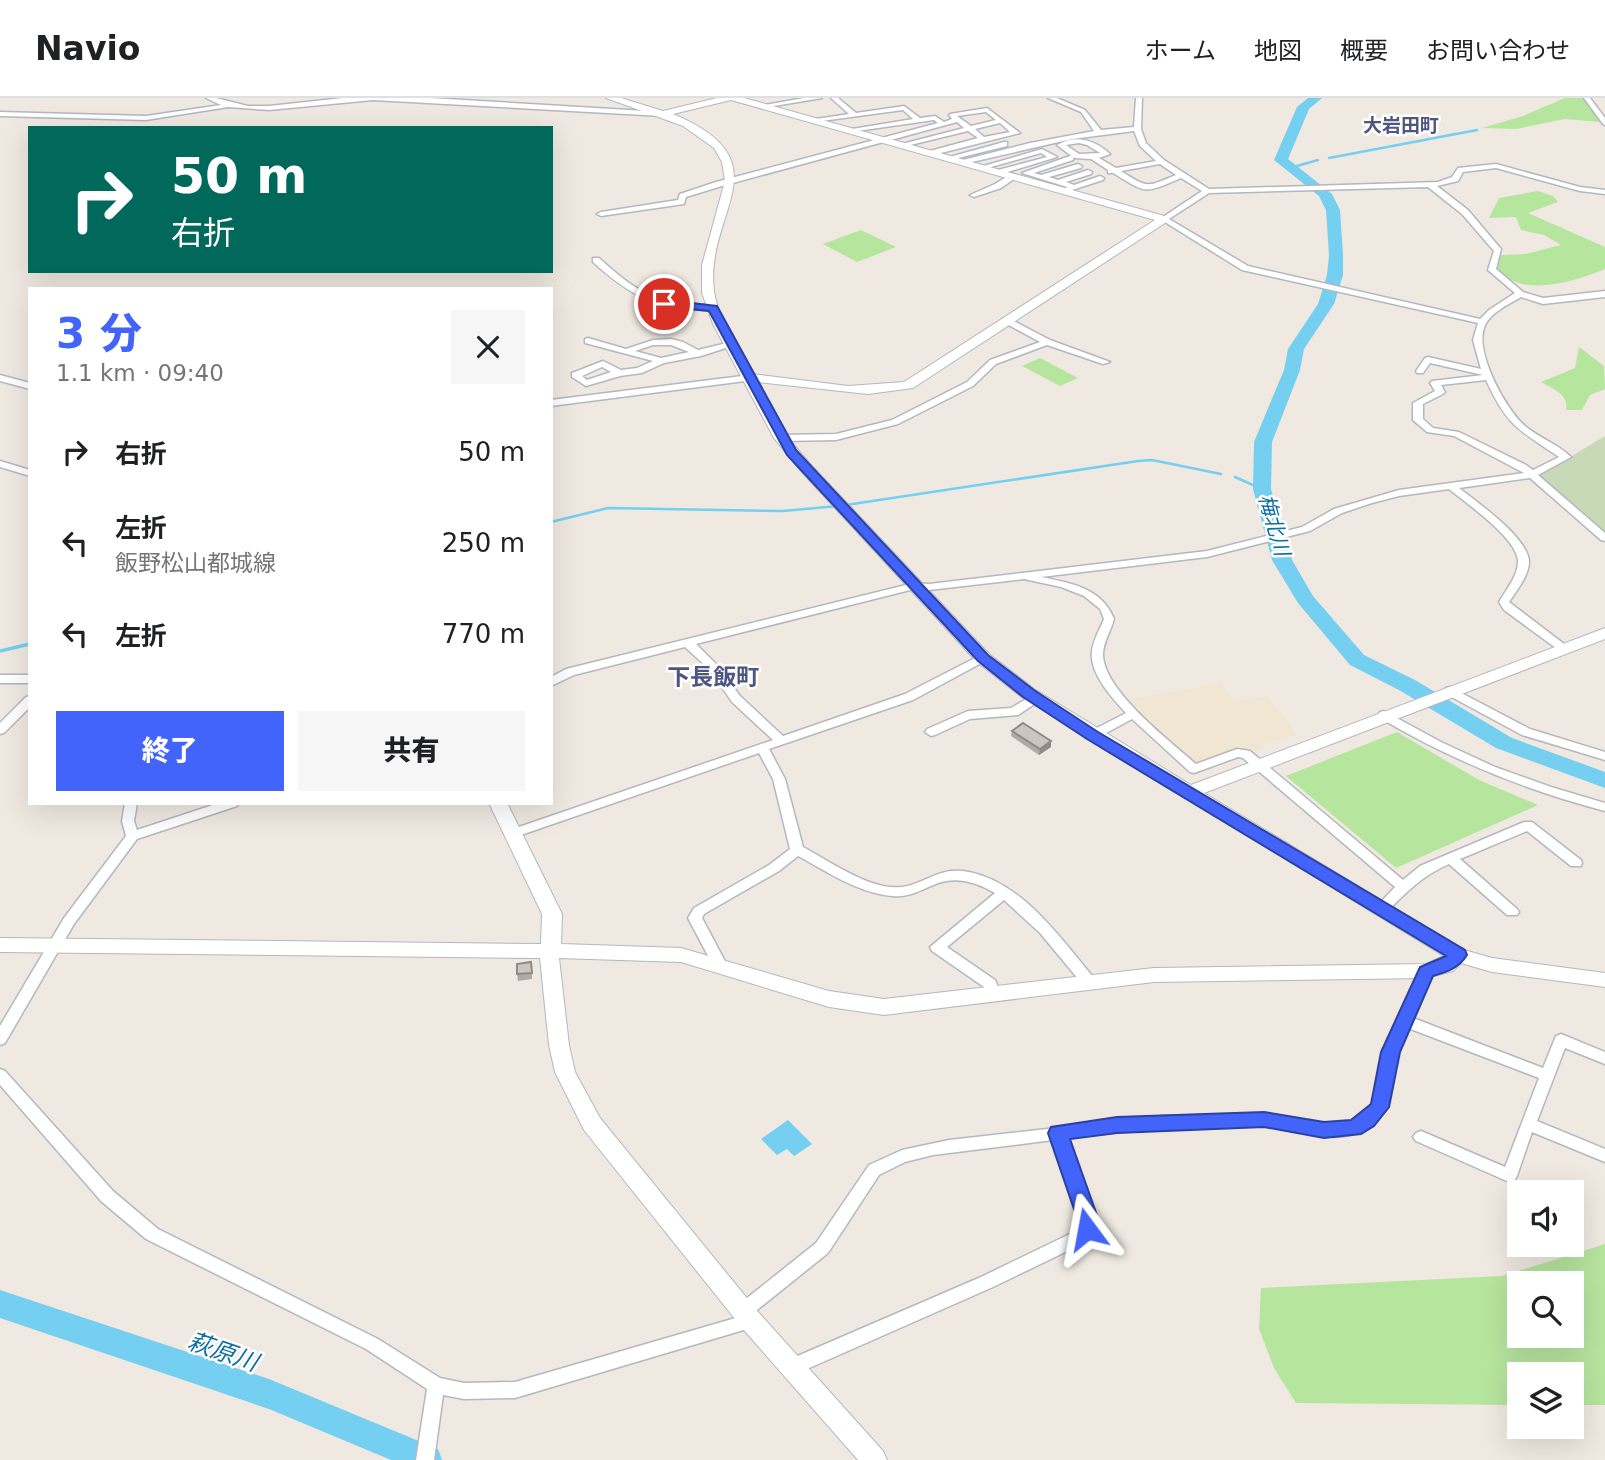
<!DOCTYPE html>
<html lang="ja">
<head>
<meta charset="utf-8">
<style>
	body { margin:0; font-family:"DejaVu Sans","Noto Sans JP",sans-serif; background:#f6f6f6; color:#202124; height:100vh; display:flex; flex-direction:column; font-size:26px; white-space:nowrap }
	* { box-sizing:border-box; margin:0 }
	p { font-size:23px; color:#757577 }
	.icon { flex:none; width:38px; height:38px; fill:none; stroke:currentColor; stroke-width:2; stroke-linecap:round; stroke-linejoin:round }
	.map { position:relative; flex:1; overflow:hidden }
	.side { position:absolute; left:28px; top:189px; width:525px; height:518px; display:flex; flex-direction:column; background:#fff; border-radius:0px; box-shadow:0 7px 28px #0002 }
	.side>* { flex:none }
	.guide { position:absolute; left:28px; top:28px; width:525px; height:147px; border-radius:0px; box-shadow:0 7px 28px #0002; background:#00695c; color:#fff; overflow:hidden }
	.controls { position:absolute; left:1507px; top:1082px; display:grid; gap:14px }
	.controls a { display:grid; place-items:center; width:77px; height:77px; border-radius:0px; background:#fff; box-shadow:0 7px 28px #0002; font-size:35px }
	.pin { position:absolute; display:grid; place-items:center; width:60px; height:60px; color:#fff; margin:-30px; border:4px solid #fff; border-radius:50%; box-shadow:0 2px 7px #0007 }
	.me { position:absolute; width:77px; margin:-38px; rotate:347deg; stroke-linejoin:round; filter:drop-shadow(0 0 5px #0008) }
	.turn { display:flex; align-items:center; gap:24px; height:147px; padding:0 28px; font-size:32px }
	.turn .icon { width:91px; height:91px; stroke-width:2.5 }
	.turn b { display:block; font-size:49px; line-height:60px }
	.round { display:grid; place-items:center; flex:none; width:74px; height:74px; border-radius:0px; background:#f6f6f6 }
	.overview { display:flex; align-items:center; justify-content:space-between; height:119px; padding:0 28px }
	h1 { font-size:42px; font-weight:800; line-height:52px; color:#4264fb }
	.button { display:flex; gap:14px; margin-top:auto; padding:14px 28px }
	.button a { flex:1; height:80px; border-radius:0px; background:#4264fb; color:#fff; font-size:28px; font-weight:800; line-height:80px; text-align:center }
	.button a+a { background:#f6f6f6; color:#202124 }
	ul { padding:0; list-style:none }
	li { display:flex; align-items:center; gap:21px; height:91px; padding:0 28px }
	li div { flex:1 }
	li b { display:block; font-size:26px }
	li em { font-style:normal }
	header { display:flex; align-items:center; gap:42px; box-sizing:border-box; height:98px; padding:0 35px; background:#fff; border-bottom:2px solid #e0e0e0 }
	header strong { font-size:33px }
	nav { display:flex; gap:38px; margin-inline-start:auto; font-size:24px }
	.map>svg:first-child { display:block }
	.education { fill:#f0e6d1 }
	.green { fill:#b6e59e; fill-rule:evenodd }
	.cemetery { fill:#c8d9b8 }
	.water { fill:#75cff0 }
	.lines { fill:none; stroke-linecap:round; stroke-linejoin:round }
	.stream-far1 { stroke:#75cff0; stroke-width:2.5 }
	.stream { stroke:#75cff0; stroke-width:3.5 }
	.river { fill:#75cff0; fill-rule:evenodd }
	.street-casing { stroke:#b4b7c1; stroke-width:3 }
	.secondary-casing { stroke:#b4b7c1; stroke-width:2 }
	.street { fill:#fff; fill-rule:evenodd }
	.secondary { fill:#fff; fill-rule:evenodd }
	.wall { fill:#afaba4 }
	.shaded-wall { fill:#8e8b86 }
	.building { fill:#cbc7bf; stroke:#8e8b86; stroke-width:2 }
	.route { fill:#4264fb; stroke:#2b41a3; stroke-width:2 }
	.labels { text-anchor:middle; stroke-width:5; stroke-linejoin:round; paint-order:stroke }
	.far-quarter-label { font-size:19px; font-weight:bold; fill:#4d5680; stroke:#fff }
	.water-label { font-size:21px; font-style:italic; fill:#0d6fa3; stroke:#fff }
	.quarter-label { font-size:23px; font-weight:bold; fill:#4d5680; stroke:#fff }
	.near-water-label { font-size:24px; font-style:italic; fill:#0d6fa3; stroke:#fff }
</style>
</head>
<body>
<header>
<strong>Navio</strong>
<nav><a>ホーム</a><a>地図</a><a>概要</a><a>お問い合わせ</a></nav>
</header>
<div class="map">
<svg width="1605" height="1362" viewBox="0 0 1605 1362">
	<rect width="100%" height="100%" fill="#efe9e1"/>
	<!-- education -->
	<polygon class="education" points="1221,585 1234,603 1268,598 1297,637 1264,645 1265,649 1253,653 1240,652 1198,667 1128,602"/>
	<!-- green -->
	<g class="green">
		<polygon points="1565,0 1584,0 1600,24 1565,21 1516,31 1482,30 1523,18"/>
		<path d="M1538,93L1553,98L1558,104L1528,115L1605,149V171C1575,183 1525,200 1498,173L1496,167L1501,157L1526,156L1561,147L1544,137L1521,132L1516,119L1489,120L1499,100Z"/>
		<polygon points="861,132 896,149 857,164 823,146"/>
		<path d="M1579,249L1604,268L1605,291L1590,297L1582,312H1566C1569,296 1553,291 1541,284L1575,270Z"/>
		<polygon points="1040,260 1078,280 1060,288 1022,268"/>
		<polygon points="1397,634 1479,682 1538,707 1396,770 1286,678"/>
		<path d="M1605,1146V1307H1572V1276H1519V1307L1296,1305L1274,1270L1259,1231L1261,1190L1502,1178ZM1519,1185H1572V1237H1519Z"/>
	</g>
	<!-- cemetery -->
	<polygon class="cemetery" points="1605,338 1605,435 1539,378"/>
	<!-- water -->
	<polygon class="water" points="788,1022 812,1046 794,1058 787,1051 777,1057 761,1041"/>
	<g class="lines">
		<!-- stream-far1 -->
		<g class="stream-far1">
			<polyline points="1329,60 1477,32"/>
			<polyline points="1290,70 1318,62"/>
			<polyline points="1235,379 1262,391"/>
			<polyline points="846,407 1138,363 1152,362 1221,376"/>
			<polyline points="551,424 608,410 783,413 838,408"/>
		</g>
		<!-- stream -->
		<polyline class="stream" points="0,553 30,546"/>
		<!-- river -->
		<g class="river">
			<polygon points="1308,0 1322,0 1309,11 1288,61 1332,96 1340,112 1343,157 1343,177 1334,206 1304,251 1300,272 1272,344 1271,391 1292,462 1313,498 1364,557 1415,582 1512,640 1605,674 1605,690 1496,650 1399,592 1350,567 1298,505 1272,462 1253,391 1254,344 1284,272 1288,251 1318,206 1327,177 1329,157 1326,112 1319,98 1274,62 1297,9"/>
			<polygon points="0,1192 269,1281 438,1351 442,1362 391,1362 269,1311 0,1220"/>
		</g>
		<!-- street casing -->
		<g class="street-casing">
			<g id="street">
				<polygon points="206,0 216,0 248,8 269,8 343,0 430,0 662,14 665,16 662,18 373,2 269,12 228,9 146,22 0,18 0,14 146,18 221,7"/>
				<polygon points="804,0 822,0 762,10 759,8"/>
				<path d="M831,0H838L856,15L904,8L920,20L935,18L944,24L952,21L949,17L950,16L987,10L1020,35L933,57L929,55L930,53L978,40L968,33L902,49L898,47L964,30L957,24L722,88L686,99L684,106L601,118L597,116L601,114L678,102L680,96L716,84L938,25L934,22L850,34L846,32L913,21L903,12L814,24V22L816,21L849,16ZM986,14L996,22L971,28L957,18ZM1000,25L1010,34L984,39L975,31Z"/>
				<path d="M1048,0H1057L1085,12L1101,32L1134,29L1136,0H1142L1141,31L1146,45L1164,62L1209,91L1438,84L1452,79L1458,70L1496,66L1580,89L1605,92V96L1580,93L1496,70L1463,74L1458,83L1437,88L1468,112L1501,151L1496,171L1523,194L1543,200L1605,193V199L1543,206L1521,199C1508,207 1489,215 1484,230C1475,255 1506,312 1525,328C1539,340 1558,346 1571,359L1538,377L1605,435V443L1601,442L1530,380L1459,390C1477,404 1530,441 1529,465C1528,479 1517,492 1509,504L1568,549L1570,551L1568,553H1560L1504,512L1499,504C1506,492 1517,479 1518,465C1520,442 1466,405 1449,391L1399,398L1372,405L1342,415L1310,433L1207,459L1041,479C1071,485 1102,490 1114,521C1111,533 1103,544 1103,557C1104,593 1170,643 1196,666L1237,651L1250,653L1403,782L1420,768L1524,724H1532L1581,762L1582,765L1581,768H1571L1527,733L1460,761L1517,811L1519,814L1517,817H1507L1449,766C1422,778 1406,794 1386,815H1376L1374,812L1376,809L1395,789L1243,660L1238,659L1194,675L1190,674L1132,621L1097,640H1089L1087,637L1089,634L1126,615C1112,600 1089,575 1092,553C1093,542 1100,531 1104,521L1100,511L1084,498L1061,489L1024,481L929,492L914,491L696,546L718,568L740,598L783,638L905,596L979,558H987L989,560L987,562L913,602L769,651L785,681L803,749C829,763 871,793 902,789C926,786 938,768 969,774C1023,785 1060,840 1094,880L1096,884L1094,888L1089,889L1084,888L1040,835L1004,802L947,849L995,882L1001,896L999,900L994,901L989,900L984,889L932,853L930,849L995,795C978,785 958,778 938,785C923,791 909,800 892,798C858,795 828,774 798,758L779,773L704,816L702,820L727,867L725,871H715L688,820L694,810L769,767L790,751L773,681L759,655L518,738L514,739L508,735L510,732L773,642L732,604L710,572L685,549L574,577L551,588V579L566,571L914,485L929,486L1207,453L1302,429L1334,411L1399,392L1524,375L1454,338L1427,334L1413,322V305L1435,293L1430,285L1432,283L1483,277L1430,265L1423,275H1417L1416,273L1425,260L1428,259L1481,271L1473,242L1478,225L1242,172L1160,121L1202,93L1181,80C1143,96 1148,96 1113,75H1108V72L1091,61L1074,60L1057,47C1076,36 1095,42 1110,56L1099,60L1116,70L1156,63L1140,48L1134,33L1072,41L963,66V62L1030,45L1094,33L1081,14ZM1079,45L1087,47L1100,55L1079,56L1066,47ZM1160,66L1176,77C1146,89 1149,91 1121,73ZM1428,89L1462,116L1494,153L1488,172L1515,195L1489,212L1480,221L1248,168L1169,121L1209,95ZM1486,282C1507,328 1519,332 1559,359L1533,372L1526,367L1459,334L1433,330L1423,321V306L1443,296L1445,294L1441,287Z"/>
				<polygon points="1584,0 1590,0 1605,20 1605,27 1603,26"/>
				<polygon points="1004,44 1007,44 1007,48 950,62 946,60"/>
				<polygon points="1042,51 1057,59 1001,76 997,74 998,72 1047,59 1041,55 984,71 980,69"/>
				<polygon points="1070,58 1073,58 1073,62 1034,75 1041,77 1078,66 1082,68 1081,70 1049,79 1058,82 1088,72 1092,74 1091,76 1066,84 1074,87 1100,78 1104,80 1103,82 1069,93 1065,91 1067,89 1022,75"/>
				<polygon points="1011,76 1018,78 1001,90 974,99 970,97 995,86"/>
				<path d="M593,160H599C642,199 656,204 713,207L717,210L713,213C656,209 636,203 593,164Z"/>
				<polygon points="1008,220 1050,242 1110,264 1103,266 1047,247 996,266 973,288 898,326 836,342 781,343 776,340 781,337 836,336 892,322 967,284 990,262 1040,244 1005,225 1004,223"/>
				<path d="M588,240L626,251L653,242L671,241L683,244L698,252L731,244L735,247L701,258L664,265L642,275L620,278L586,288L572,279V275L603,263L621,272L637,270L653,263L585,245V241ZM653,247H671L689,254L661,260L635,253ZM602,269L611,274L587,282L582,278Z"/>
				<polygon points="0,277 30,285 30,291 0,283"/>
				<polygon points="750,277 753,278 753,282 551,308 551,302"/>
				<polygon points="0,363 30,372 30,378 0,369"/>
				<rect x="0" y="577" width="30" height="8"/>
				<polygon points="1450,589 1530,631 1605,654 1605,662 1522,637 1446,596 1444,593 1446,590"/>
				<polygon points="1035,596 1039,597 1041,600 1039,603 1018,617 970,621 935,637 931,638 925,634 927,631 968,613 1011,610"/>
				<polygon points="30,598 30,609 4,635 0,636 0,625 26,599"/>
				<path d="M1384,613L1441,644L1495,669L1551,689L1605,705V713C1525,692 1451,662 1380,620L1378,617L1380,614Z"/>
				<polygon points="125,705 137,705 134,723 137,732 219,705 239,705 237,708 137,741 74,826 5,945 0,947 0,928 64,820 126,738 122,723"/>
				<path d="M1426,868L1431,869L1433,873L1413,920L1543,970L1556,938L1561,936L1605,954V966L1565,950L1537,1023L1605,1051V1064L1532,1034L1517,1078L1514,1083L1509,1084L1416,1043L1413,1039L1416,1035L1421,1033L1505,1069L1539,980L1408,930C1404,940 1399,950 1397,960C1391,982 1393,1008 1374,1025C1344,1051 1305,1033 1271,1029C1207,1022 1131,1032 1067,1040L1096,1123L1093,1136L1086,1144L993,1189L798,1275L792,1277L786,1275L784,1269L786,1263L981,1179L1074,1134L1079,1128L1080,1123L1053,1042L933,1057L905,1064L879,1077L828,1155L752,1216L757,1218L759,1223L757,1228L515,1300L464,1301L443,1297L434,1362H416L427,1291L366,1251L146,1141L101,1103L0,987V971L5,973L113,1093L158,1131L378,1241L440,1280L464,1285L515,1284L739,1219L735,1213L737,1208L816,1145L869,1067L902,1052L949,1042L1162,1018L1262,1016L1331,1027L1353,1023L1364,1016L1373,1003L1385,951L1419,873L1421,869Z"/>
			</g>
		</g>
		<!-- secondary casing -->
		<g class="secondary-casing">
			<path id="secondary" d="M606,0H621L663,13L717,0H744L1168,119V123L913,290L868,296L757,284L787,339L811,367L989,556L1034,591L1191,687L1605,530V541L1204,695L1464,852L1492,860L1605,875V889L1492,874L1461,865L1453,873L1426,880L1154,884L884,917L829,909L681,864L559,860L569,947L575,974L600,1020L759,1215L883,1353L887,1362H858L743,1231L584,1032L555,974L549,947L540,860L0,854V840L541,846L542,816L489,705H507L562,816L561,846L681,850L829,893L884,901L1154,870L1426,866L1444,858L1022,599L977,564L801,373L774,340L713,226L702,195V167L725,83L722,64L714,50L683,28ZM731,2L1155,122L904,284L848,288L753,276C739,251 718,222 714,193C704,114 787,64 673,16Z"/>
		</g>
		<!-- street -->
		<use href="#street" class="street"/>
		<!-- secondary -->
		<use href="#secondary" class="secondary"/>
	</g>
	<!-- wall -->
	<g class="wall">
		<polygon points="1012,633 1051,643 1051,649 1039,657 1011,638"/>
		<polygon points="532,870 532,881 518,883 517,876"/>
	</g>
	<!-- shaded-wall -->
	<polygon class="shaded-wall" points="1051,643 1051,649 1039,657 1040,651"/>
	<!-- building -->
	<g class="building">
		<polygon points="1023,625 1051,643 1040,651 1012,633"/>
		<polygon points="531,864 532,875 517,876 517,866"/>
	</g>
	<!-- route -->
	<path class="route" d="M664,202L717,208L796,352L988,557L1034,592L1098,634L1465,852L1467,857C1459,870 1447,874 1433,878L1400,954L1389,1009L1374,1028L1361,1036L1324,1040L1264,1029L1117,1035L1070,1041L1099,1123L1095,1138L1087,1140L1080,1138L1078,1123L1048,1035L1051,1029L1117,1019L1264,1014L1324,1024L1351,1022L1371,1006L1381,954L1420,869L1446,858L1087,641L1023,599L978,563L787,357L709,213L660,208L659,206Z"/>
	<g class="labels">
		<!-- far-quarter labels -->
		<g class="far-quarter-label">
			<text x="1401" y="34">大岩田町</text>
		</g>
		<!-- water labels -->
		<g class="water-label">
			<text transform="translate(1274 427) rotate(74)" y="7">梅北川</text>
		</g>
		<!-- quarter labels -->
		<g class="quarter-label">
			<text x="713" y="587">下長飯町</text>
		</g>
		<!-- near-water labels -->
		<g class="near-water-label">
			<text transform="translate(223 1254) rotate(19)" y="8">萩原川</text>
		</g>
	</g>
</svg>
<div class="controls">
<a><svg class="icon" aria-label="sound" viewBox="0 0 24 24"><path d="M4 9h4l5-4v14l-5-4H4zM17 9q2 3 0 6"/></svg></a>
<a><svg class="icon" aria-label="search" viewBox="0 0 24 24"><circle cx="10" cy="10" r="6"/><path d="M15 15l6 6"/></svg></a>
<a><svg class="icon" aria-label="layers" viewBox="0 0 24 24"><path d="M12 4l9 5-9 5-9-5zM3 14l9 5 9-5"/></svg></a>
</div>
<div class="pin" style="left:664px;top:206px;background:#d93025"><svg class="icon" aria-label="arrive" viewBox="0 0 24 24"><path d="M6 21V4h12l-3 4 3 4H6"/></svg></div>
<svg class="me" style="left:1087px;top:1131px" viewBox="-20 -20 40 40"><path d="M0-17L14 15 0 8-14 15z" fill="#4264fb" stroke="#fff" stroke-width="4"/></svg>
<div class="guide">
<div class="turn"><svg class="icon" aria-label="right" viewBox="0 0 24 24"><path d="M7 20v-9h11M14 6l5 5-5 5"/></svg><div><b>50 m</b>右折</div></div>
</div>
<section class="side">
<div class="overview"><div><h1>3 分</h1><p>1.1 km · 09:40</p></div><a class="round"><svg class="icon" aria-label="close" viewBox="0 0 24 24"><path d="M6 6l12 12M18 6L6 18"/></svg></a></div>
<ul>
<li><svg class="icon" aria-label="right" viewBox="0 0 24 24"><path d="M7 20v-9h11M14 6l5 5-5 5"/></svg><div><b>右折</b></div><em>50 m</em></li>
<li><svg class="icon" aria-label="left" viewBox="0 0 24 24"><path d="M17 20v-9H6M10 6l-5 5 5 5"/></svg><div><b>左折</b><p>飯野松山都城線</p></div><em>250 m</em></li>
<li><svg class="icon" aria-label="left" viewBox="0 0 24 24"><path d="M17 20v-9H6M10 6l-5 5 5 5"/></svg><div><b>左折</b></div><em>770 m</em></li>
</ul>
<div class="button"><a>終了</a><a>共有</a></div>
</section>
</div>
</body>
</html>
